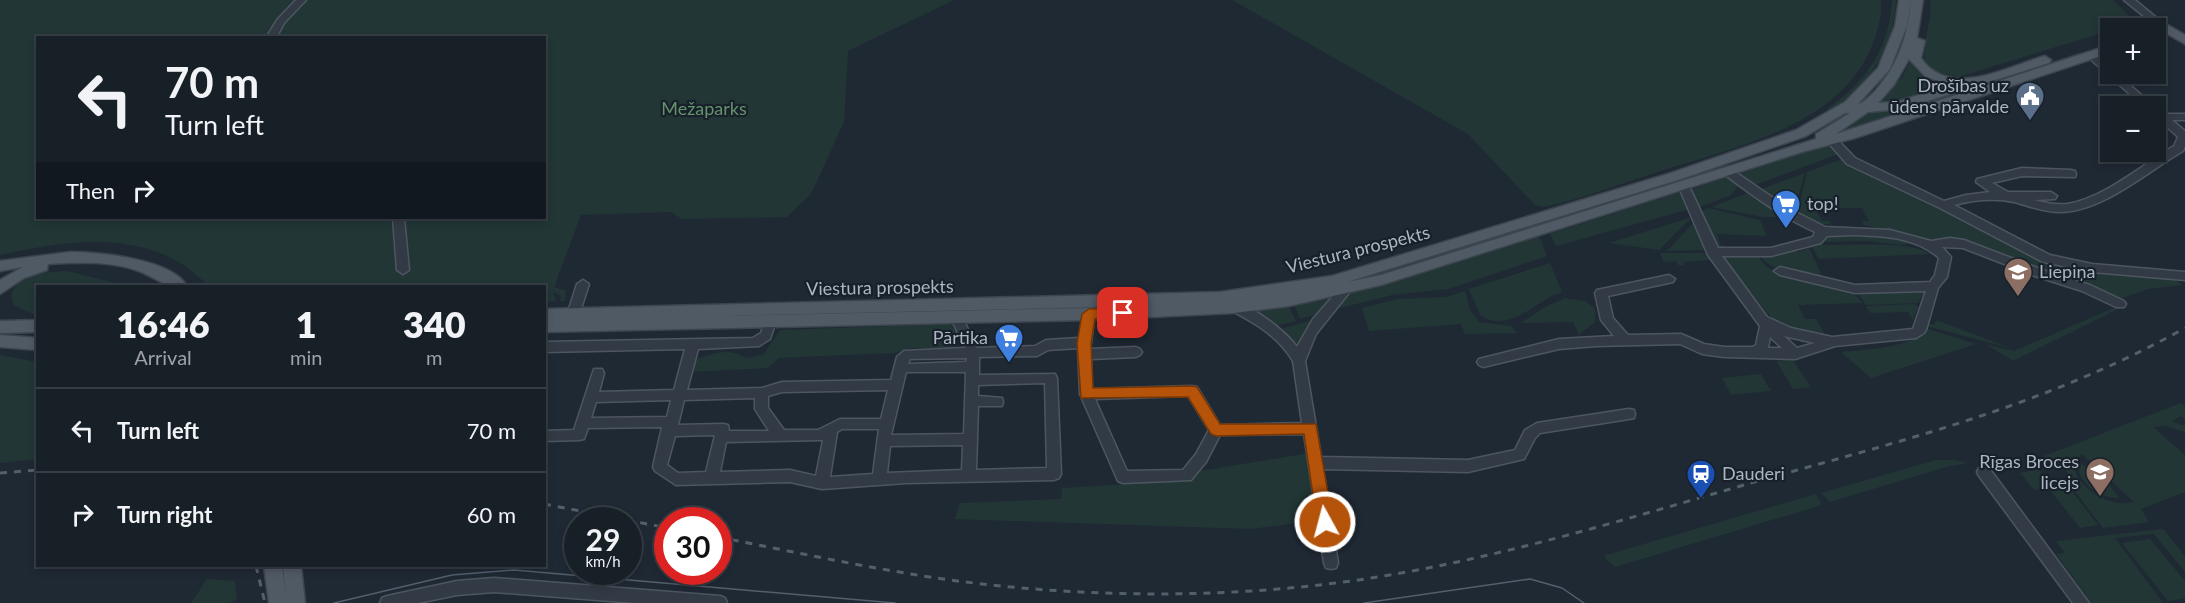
<!DOCTYPE html>
<html lang="en">
<head>
<meta charset="utf-8">
<style>
	body { margin:0; font-family:Lato,sans-serif; background:#20272f; color:#f1f3f6; height:100vh; display:flex; flex-direction:column; font-size:22px; white-space:nowrap }
	* { box-sizing:border-box; margin:0 }
	p { font-size:20px; color:#9ea2a7 }
	.icon { flex:none; width:33px; height:33px; fill:none; stroke:currentColor; stroke-width:2; stroke-linecap:round; stroke-linejoin:round }
	.map { position:relative; flex:1; overflow:hidden }
	.panel { position:absolute; left:36px; top:285px; width:510px; height:282px; display:flex; flex-direction:column; background:#171f27; border-radius:0px; box-shadow:0 3px 9px #0003,0 0 0 2px #363d44 }
	.panel>* { flex:none }
	.top-card { position:absolute; left:36px; top:36px; width:510px; height:183px; border-radius:0px; box-shadow:0 3px 9px #0003,0 0 0 2px #363d44; background:#171f27; color:#f1f3f6; overflow:hidden }
	.controls { position:absolute; left:2100px; top:18px; display:grid; gap:12px }
	.controls a { display:grid; place-items:center; width:66px; height:66px; border-radius:0px; background:#171f27; box-shadow:0 3px 9px #0003,0 0 0 2px #363d44; font-size:30px }
	.speed { position:absolute; left:564px; top:507px; display:flex; gap:12px; font-size:30px; font-weight:700; text-align:center }
	.speed>* { display:grid; place-content:center; width:78px; height:78px; border-radius:50%; background:#171f27; box-shadow:0 3px 9px #0003,0 0 0 2px #363d44; line-height:1 }
	.speed small { font-size:15px; font-weight:400 }
	.speed .limit { border:9px solid #d22; background:#fff; color:#111 }
	.pin { position:absolute; display:grid; place-items:center; width:51px; height:51px; color:#fff; margin:-26px; border-radius:12px; box-shadow:0 3px 9px #0006 }
	.me { position:absolute; width:66px; margin:-33px; rotate:353deg; stroke-linejoin:round; filter:drop-shadow(0 0 4px #0008) }
	.turn { display:flex; align-items:center; gap:21px; height:126px; padding:0 30px; font-size:27px }
	.turn .icon { width:78px; height:78px; stroke-width:2.5 }
	.turn b { display:block; font-size:42px; line-height:51px }
	.then { display:flex; align-items:center; height:57px; padding:0 30px; background:#0003; gap:12px; font-size:22px }
	.eta { display:flex; justify-content:space-evenly; align-items:center; height:102px; text-align:center }
	.eta b { font-size:36px; font-weight:800; line-height:42px }
	ul { padding:0; list-style:none }
	li { display:flex; align-items:center; gap:18px; height:84px; padding:0 30px; border-top:2px solid #363d44 }
	li div { flex:1 }
	li b { display:block; font-size:22px }
	li em { font-style:normal }
	.map>svg:first-child { display:block }
	.green { fill:#223636; fill-rule:evenodd }
	.lines { fill:none; stroke-linecap:round; stroke-linejoin:round }
	.minor-casing { stroke:#4d5660; stroke-width:3 }
	.major-casing { stroke:#3c444e; stroke-width:3 }
	.minor { fill:#323b45; fill-rule:evenodd }
	.major { fill:#505a65; fill-rule:evenodd }
	.tram { stroke:#545f6c; stroke-width:1.5 }
	.rail { stroke:#545f6c; stroke-width:3; stroke-dasharray:7 7; stroke-linecap:butt }
	.route { fill:#b45309; stroke:#753606; stroke-width:1.5 }
	.labels { text-anchor:middle; stroke-width:4.5; stroke-linejoin:round; paint-order:stroke }
	.poi-label { font-size:18px; fill:#acb6c2; stroke:#182029; text-anchor:end }
	.park-label { font-size:18px; fill:#64926c; stroke:#182029 }
	.street-label { font-size:18px; fill:#acb6c2; stroke:#182029 }
</style>
</head>
<body>
<div class="map">
<svg width="2185" height="603" viewBox="0 0 2185 603">
	<rect width="100%" height="100%" fill="#1f2934"/>
	<!-- green -->
	<g class="green">
		<path d="M0,0H954L848,51L844,122L811,194L787,217L682,219L671,212L581,215L554,287L566,291L565,301H560L561,296L553,292L556,301H549L547,308H545L544,286H208C154,227 70,239 0,255ZM38,38H544V218H38Z"/>
		<path d="M1232,0H1881C1882,14 1879,27 1874,40C1845,125 1736,147 1661,171C1622,183 1583,199 1543,207L1535,205L1468,134Z"/>
		<path d="M1892,0H1896C1894,50 1869,84 1830,112L1827,109C1865,83 1890,48 1892,0Z"/>
		<path d="M1930,0H2113L2130,17L2128,25L1958,77L1934,71L1925,61C1922,40 1933,21 1930,0Z"/>
		<polygon points="2081,52 2085,54 1865,123 1856,129 1846,127 1869,110 1906,107"/>
		<polygon points="1911,58 1955,84 1902,101 1877,103 1903,76"/>
		<polygon points="1823,145 1831,147 1838,154 1755,185 1736,173"/>
		<polygon points="1842,159 2055,265 2117,275 2173,279 2183,285 2148,289 2120,299 1955,239 1929,239 1864,225 1862,221 1869,221 1862,208 1815,208 1822,221 1829,221 1831,224 1818,224 1797,215 1807,172"/>
		<polygon points="1805,173 1793,214 1759,190"/>
		<polygon points="1726,177 1735,179 1741,184 1729,196 1697,208 1689,190"/>
		<polygon points="1674,181 1676,183 1547,224 1545,221"/>
		<polygon points="1681,192 1690,209 1556,246 1550,234"/>
		<polygon points="1748,193 1757,201 1762,200 1782,217 1763,217 1711,207"/>
		<polygon points="1708,208 1760,220 1767,236 1717,234 1721,246 1731,248 1718,248 1702,211"/>
		<polygon points="1692,217 1659,250 1609,243"/>
		<polygon points="1695,221 1708,250 1667,251"/>
		<polygon points="1861,234 1914,243 1901,245 1869,241 1825,242 1822,240 1824,236"/>
		<polygon points="1539,236 1547,256 1448,289 1392,295 1332,310 1348,293"/>
		<path d="M1818,242L1823,245C1843,245 1917,241 1929,254L1819,259L1810,243Z"/>
		<path d="M1809,248L1823,278C1802,274 1772,274 1760,255L1794,250L1799,252Z"/>
		<polygon points="1660,253 1706,253 1711,260 1683,262 1684,265 1678,265 1676,261 1664,262"/>
		<path d="M1758,255C1774,291 1841,270 1862,303L1798,305L1805,319H1816L1826,336L1802,333L1774,321L1721,256Z"/>
		<path d="M1550,263L1562,292C1535,300 1510,335 1480,315L1469,289Z"/>
		<path d="M67,271L127,286H38L37,316L14,305L11,295C21,271 44,273 67,271Z"/>
		<polygon points="1465,291 1470,310 1479,322 1511,326 1517,333 1465,334 1461,324 1369,331 1362,308 1398,299 1446,297"/>
		<polygon points="1921,291 1924,293 1918,303 1866,305 1858,293"/>
		<polygon points="1333,297 1318,314 1300,319 1294,304"/>
		<polygon points="1565,298 1585,301 1595,308 1595,322 1579,335 1573,322 1521,323 1543,308"/>
		<polygon points="1914,304 1918,307 1913,320 1908,312 1870,313 1866,306"/>
		<polygon points="1288,305 1296,321 1276,326 1254,314 1253,310"/>
		<polygon points="2118,306 2132,316 2120,308 2013,361 1987,345 2014,351"/>
		<polygon points="1315,319 1301,339 1299,352 1292,339 1281,329"/>
		<polygon points="1936,320 2010,348 1926,326 1927,322 1934,325"/>
		<path d="M950,324L959,336L955,348H911L894,353L779,358L768,368L690,372L691,361C710,355 728,346 745,358L763,355L780,330Z"/>
		<path d="M1925,328L1976,344L1871,378L1841,352C1861,350 1917,348 1925,328Z"/>
		<polygon points="0,355 37,362 37,459 0,463"/>
		<polygon points="1792,359 1811,387 1793,389 1776,361"/>
		<polygon points="1761,374 1771,391 1731,395 1722,378"/>
		<path d="M2181,403L2185,407V419L2181,416L2172,421L2185,426V432L2166,426L2153,427L2185,455V492L2141,509L2149,522L2103,528L2074,490L2078,489L2068,476L2064,462L2053,465L2044,456ZM2082,454L2133,501V502C2110,508 2080,490 2074,467L2076,459Z"/>
		<polygon points="1310,453 1319,520 1251,529 955,519 960,503 1061,499 1062,488 1191,480 1199,471"/>
		<polygon points="1936,460 1955,460 1968,463 1946,467 1830,502 1821,493"/>
		<path d="M2081,463L2106,481L2119,498C2102,498 2085,488 2079,472Z"/>
		<polygon points="2038,469 2053,486 2052,487 2034,490 2020,473"/>
		<polygon points="2070,489 2098,525 2080,528 2051,491"/>
		<polygon points="1816,494 1822,505 1615,567 1605,558 1606,555"/>
		<polygon points="2163,529 2185,556 2185,572 2154,534 2115,538 2163,603 2092,603 2056,554 2065,553 2056,541"/>
		<polygon points="2150,539 2185,581 2185,598 2168,601 2122,543"/>
		<polygon points="207,579 235,581 237,599 229,603 191,603"/>
	</g>
	<g class="lines">
		<!-- minor casing -->
		<g class="minor-casing">
			<g id="minor">
				<polygon points="296,0 306,0 284,23 276,38 266,38 277,20"/>
				<polygon points="2124,0 2135,0 2164,24 2159,27 2156,26"/>
				<polygon points="2091,52 2094,53 2110,68 2110,74 2117,74 2154,106 2143,106 2088,57 2086,55"/>
				<path d="M2156,109L2164,114H2185V120H2172L2185,131V146L2183,151C2148,171 2101,213 2059,212C2044,212 2029,206 2014,202C1994,198 1973,200 1954,205L2050,255L2092,264L2185,272V280L2092,272L2043,262L1940,208L1847,164L1826,140L1827,137H1835L1855,158L1944,201L1966,195L1990,192L1976,182L1977,179L2022,168L2071,170L2075,171L2076,174L2075,177L2022,176L1992,183L2008,192H2051L2057,196L2055,199L2034,200C2045,203 2056,205 2067,204C2103,199 2143,164 2174,146L2178,137L2156,117Z"/>
				<path d="M1728,167L1788,208L1825,227L1890,230L1931,241L1950,238L1964,240L2043,270L2090,285L2124,301L2126,304L2124,307H2116L2082,291L2035,276L1963,248L1942,247L1951,257L1947,277L1938,288L1926,330L1924,333L1916,338L1835,346L1795,359L1724,357L1702,354L1680,344L1596,346L1559,349L1483,367L1479,365L1477,362L1479,359L1559,339L1614,336L1601,320L1595,293L1597,290L1669,275L1675,279L1673,282L1608,296L1613,318L1628,335L1681,334L1704,344L1724,347H1753L1756,345L1760,326L1708,255L1678,185L1679,182H1687L1718,248H1771L1813,237L1815,232C1782,217 1753,196 1724,174L1723,171L1724,168ZM1854,235C1883,236 1916,237 1939,258L1935,275L1930,282L1855,285L1780,267L1774,271L1780,275L1855,293L1926,291L1913,329L1832,337L1791,328L1767,317L1722,256H1771L1821,243L1827,236ZM1784,336L1788,337L1815,343L1797,348ZM1770,337L1782,348H1768Z"/>
				<polygon points="393,218 404,218 409,270 403,274 397,270"/>
				<polygon points="583,280 589,284 579,315 577,318 569,318 567,315 577,284"/>
				<path d="M1346,285L1352,289L1316,334L1305,361L1321,457L1468,460L1515,450L1525,430L1537,423L1629,409L1634,410L1635,414L1634,418L1629,419L1540,433L1535,438L1524,459L1468,472L1323,469L1338,563L1336,568L1331,569L1326,568L1324,563L1304,434L1220,435L1206,462L1191,480L1123,483L1118,481L1080,394L1078,348L1048,350L1037,356L979,357V375L1055,374L1057,378L1061,474L1059,478L1054,480L906,483L822,489L790,482L676,485L655,471L653,467L662,427L588,428L584,439L579,440L544,441V431L574,430L594,369H602L604,373L599,392L674,390L685,349L544,352V342L753,338L761,333L766,318H774L776,321L770,339L759,346L698,349L687,390L762,388L782,382L891,380L897,357L904,351L965,348L950,316L952,313H960L977,348L1035,346L1046,340L1079,338L1083,314L1085,311H1093L1095,314L1090,349L1136,347L1140,349L1142,352L1140,355L1136,357L1091,359L1092,389L1192,386L1197,387L1220,425L1302,423L1293,361C1278,336 1255,323 1230,310L1228,307L1230,304C1247,299 1287,333 1297,347L1313,319L1342,286ZM967,358L966,362L908,364L910,359ZM906,372H966L964,434L891,435ZM1045,383L1047,468L976,470L978,406H1002L1003,402L1002,398L978,396V385ZM888,390L881,419H840L818,430H784L768,408V396L782,392ZM1188,396L1209,430L1196,454L1183,470L1127,471L1095,399ZM755,398V409L769,431H729L728,425L723,424L678,425L684,400ZM671,400L667,417L591,418L596,402ZM842,429H879L873,474L830,477L837,432ZM715,435L706,472L678,473L667,465L675,436ZM820,440H823L816,476L790,470L720,472L726,442ZM963,445L962,470L887,473L890,446Z"/>
				<polygon points="1984,466 1989,468 2089,603 2073,603 1979,476 1977,472 1979,468"/>
				<polygon points="494,578 720,596 725,598 727,603 636,603 494,592 457,595 418,603 380,603 382,598 387,596 457,581"/>
			</g>
		</g>
		<!-- major casing -->
		<g class="major-casing">
			<g id="major">
				<path d="M1899,0H1911L1907,26L1890,69L1858,104C1865,102 1871,95 1876,90C1899,63 1908,35 1911,0H1923L1917,38L1925,41L1921,58C1950,100 2008,66 2045,56L2051,60L2049,63L1902,109L1868,112L1836,134L2110,45V53L1855,138L1802,152L1381,285L1289,306L1234,313L1089,320L544,332V309L1220,292L1332,276L1671,173L1796,130L1845,102L1878,68L1895,26ZM1909,59L1926,77L1951,85L1896,102L1878,103L1894,85ZM1845,113H1850L1816,134V139L1381,275L1347,282L1681,179L1806,136ZM1146,306L1089,308L724,316Z"/>
				<polygon points="2159,20 2185,35 2185,44 2157,28 2139,28"/>
				<path d="M70,252C98,252 172,259 187,286C165,289 156,277 136,270C108,261 77,262 48,264L47,270L24,278L0,294V280L23,267L0,271V261Z"/>
				<polygon points="38,320 38,332 0,333 0,321"/>
				<polygon points="0,335 38,338 38,350 0,347"/>
				<polygon points="264,566 282,566 286,596 283,566 301,566 305,603 269,603"/>
			</g>
		</g>
		<!-- minor -->
		<use href="#minor" class="minor"/>
		<!-- major -->
		<use href="#major" class="major"/>
		<!-- tram -->
		<g class="tram">
			<polyline points="334,603 452,575 514,570 895,603"/>
			<polyline points="1364,603 1530,579 1562,588 1584,603"/>
		</g>
		<!-- rail -->
		<g class="rail">
			<polyline points="0,473 38,470"/>
			<polyline points="544,504 668,528"/>
			<path d="M718,537C795,552 872,569 950,580C1077,597 1209,599 1336,583C1485,564 1628,518 1772,477C1917,437 2052,402 2185,328"/>
			<polyline points="256,566 265,603"/>
		</g>
	</g>
	<!-- route -->
	<polygon class="route" points="1123,308 1130,313 1128,317 1095,319 1091,343 1093,388 1192,386 1197,387 1220,424 1316,424 1333,522 1330,527 1319,527 1317,522 1304,434 1216,436 1211,434 1188,397 1081,398 1077,343 1082,314 1089,309"/>
	<!-- icons -->
	<defs>
		<g id="civic-pin" transform="scale(1.5)"><path d="M0 17L-7.5 6A9.5 9.5 0 1 1 7.5 6Z" fill="#5c6f8a" stroke="#182029"/><path d="M-.6-6.5H3V-4.5H.6V-3L4-1V1h2V6H-6V1h2V-1L-.6-3ZM-1.2 2.5V6h2.4V2.5Z" fill="#fff"/></g>
		<g id="supermarket-pin" transform="scale(1.5)"><path d="M0 17L-7.5 6A9.5 9.5 0 1 1 7.5 6Z" fill="#3f7fe0" stroke="#182029"/><path d="M-6-5.5h2.5l.6 2H6L4.5 2H-2.5L-4.4-4H-6ZM-1.5 3.2a1.3 1.3 0 1 0 .1 0ZM3 3.2a1.3 1.3 0 1 0 .1 0Z" fill="#fff"/></g>
		<g id="school-pin" transform="scale(1.5)"><path d="M0 17L-7.5 6A9.5 9.5 0 1 1 7.5 6Z" fill="#8d6e63" stroke="#182029"/><path d="M0-5L7-2L0 1L-7-2ZM-4 1L0 2.5L4 1V4Q0 6-4 4Z" fill="#fff"/></g>
		<g id="station-pin" transform="scale(1.5)"><path d="M0 17L-7.5 6A9.5 9.5 0 1 1 7.5 6Z" fill="#1a4fb4" stroke="#182029"/><path d="M-3-6H3Q5-6 5-4V2Q5 4 3 4L4.5 6H3L1.5 4h-3L-3 6H-4.5L-3 4Q-5 4-5 2V-4Q-5-6-3-6ZM-3.5-4v3h7v-3ZM-3.5 1v1.5H-2V1ZM2 1v1.5H3.5V1Z" fill="#fff"/></g>
	</defs>
	<g fill-rule="evenodd">
		<use href="#civic-pin" x="2030" y="96"/>
		<use href="#supermarket-pin" x="1786" y="204"/>
		<use href="#school-pin" x="2018" y="272"/>
		<use href="#supermarket-pin" x="1009" y="338"/>
		<use href="#school-pin" x="2100" y="472"/>
		<use href="#station-pin" x="1701" y="474"/>
	</g>
	<g class="labels">
		<!-- poi labels -->
		<g class="poi-label">
			<text x="2009" y="92">Drošības uz<tspan x="2009" dy="21">ūdens pārvalde</tspan></text>
			<text x="1807" y="210" text-anchor="start">top!</text>
			<text x="2039" y="278" text-anchor="start">Liepiņa</text>
			<text x="988" y="344">Pārtika</text>
			<text x="2079" y="468">Rīgas Broces<tspan x="2079" dy="21">licejs</tspan></text>
			<text x="1722" y="480" text-anchor="start">Dauderi</text>
		</g>
		<!-- park labels -->
		<g class="park-label">
			<text x="704" y="115">Mežaparks</text>
		</g>
		<!-- street labels -->
		<g class="street-label">
			<text transform="translate(1358 250) rotate(-14)" y="6">Viestura prospekts</text>
			<text transform="translate(880 288) rotate(-1)" y="6">Viestura prospekts</text>
		</g>
	</g>
</svg>
<div class="controls">
<a>+</a>
<a>−</a>
</div>
<div class="speed"><div>29<small>km/h</small></div><div class="limit">30</div></div>
<div class="pin" style="left:1123px;top:313px;background:#d93025"><svg class="icon" aria-label="arrive" viewBox="0 0 24 24"><path d="M6 21V4h12l-3 4 3 4H6"/></svg></div>
<svg class="me" style="left:1325px;top:522px" viewBox="-20 -20 40 40"><circle r="17" fill="#b45309" stroke="#fff" stroke-width="3"/><path d="M0-11L8 9 0 5-8 9z" fill="#fff"/></svg>
<div class="top-card">
<div class="turn"><svg class="icon" aria-label="left" viewBox="0 0 24 24"><path d="M17 20v-9H6M10 6l-5 5 5 5"/></svg><div><b>70 m</b>Turn left</div></div>
<div class="then">Then<svg class="icon" aria-label="right" viewBox="0 0 24 24"><path d="M7 20v-9h11M14 6l5 5-5 5"/></svg></div>
</div>
<section class="panel">
<div class="eta">
<div><b>16:46</b><p>Arrival</p></div>
<div><b>1</b><p>min</p></div>
<div><b>340</b><p>m</p></div>
</div>
<ul>
<li><svg class="icon" aria-label="left" viewBox="0 0 24 24"><path d="M17 20v-9H6M10 6l-5 5 5 5"/></svg><div><b>Turn left</b></div><em>70 m</em></li>
<li><svg class="icon" aria-label="right" viewBox="0 0 24 24"><path d="M7 20v-9h11M14 6l5 5-5 5"/></svg><div><b>Turn right</b></div><em>60 m</em></li>
</ul>
</section>
</div>
</body>
</html>
